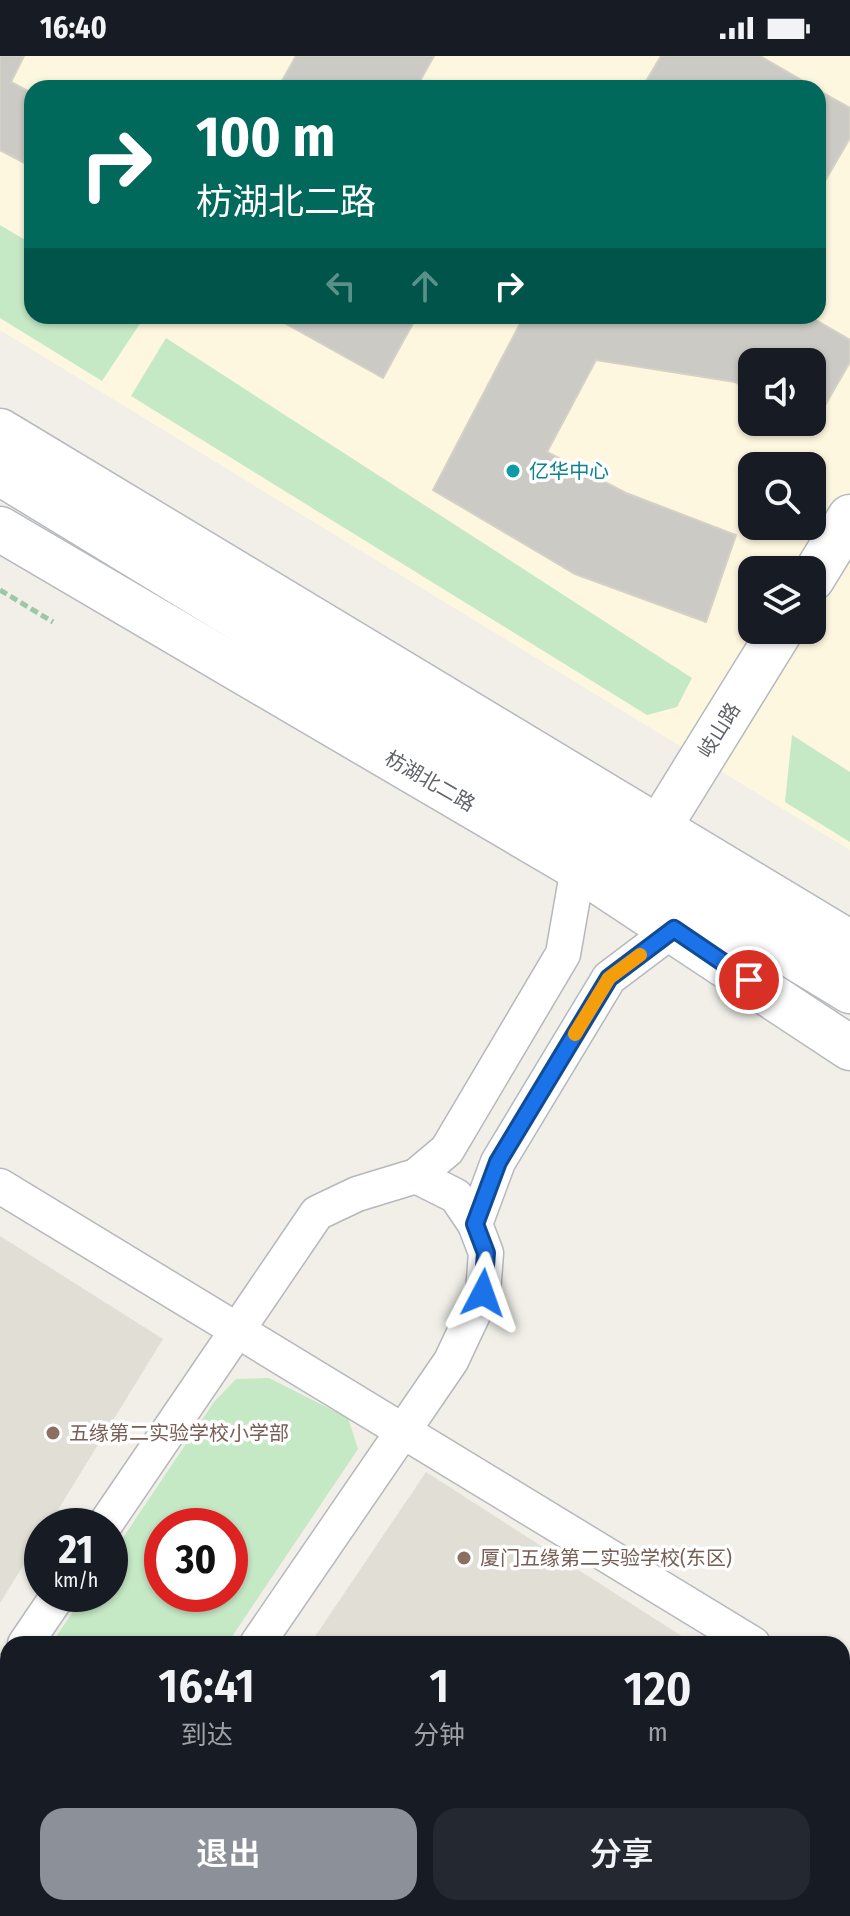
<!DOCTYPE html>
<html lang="zh">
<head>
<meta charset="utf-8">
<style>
	body { margin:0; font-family:"Fira Sans Condensed","Noto Sans SC",sans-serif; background:#242831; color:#f1f3f6; height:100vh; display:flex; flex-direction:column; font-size:30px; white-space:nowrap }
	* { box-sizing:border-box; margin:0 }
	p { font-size:26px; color:#9ea1a6 }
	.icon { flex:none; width:44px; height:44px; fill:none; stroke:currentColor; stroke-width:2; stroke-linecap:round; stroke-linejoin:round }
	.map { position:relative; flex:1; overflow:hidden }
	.details { position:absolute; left:0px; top:1580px; width:850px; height:280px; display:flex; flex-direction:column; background:#171b24; border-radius:24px 24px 0 0; box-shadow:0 2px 6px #0004 }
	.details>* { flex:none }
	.top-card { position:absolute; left:24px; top:24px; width:802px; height:244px; border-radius:24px; box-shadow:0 2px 6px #0004; background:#00695c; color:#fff; overflow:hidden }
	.tools { position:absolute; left:738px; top:292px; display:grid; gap:16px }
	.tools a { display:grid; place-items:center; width:88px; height:88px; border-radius:16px; background:#171b24; box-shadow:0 2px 6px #0004; font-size:40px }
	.speed { position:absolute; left:24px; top:1452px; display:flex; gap:16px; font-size:40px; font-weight:700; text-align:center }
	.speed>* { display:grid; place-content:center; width:104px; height:104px; border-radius:50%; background:#171b24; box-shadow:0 2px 6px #0004; line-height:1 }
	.speed small { font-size:20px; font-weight:400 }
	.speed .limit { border:12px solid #d22; background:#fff; color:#111 }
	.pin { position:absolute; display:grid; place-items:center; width:68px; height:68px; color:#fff; margin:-34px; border:4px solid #fff; border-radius:50%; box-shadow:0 2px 8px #0007 }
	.me { position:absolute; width:88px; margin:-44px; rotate:4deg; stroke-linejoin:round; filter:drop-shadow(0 0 6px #0008) }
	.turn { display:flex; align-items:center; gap:28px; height:168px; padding:0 40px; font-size:36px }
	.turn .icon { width:104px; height:104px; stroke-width:2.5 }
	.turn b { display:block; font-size:56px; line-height:68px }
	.lanes { display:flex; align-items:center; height:76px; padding:0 40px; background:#0003; justify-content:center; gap:40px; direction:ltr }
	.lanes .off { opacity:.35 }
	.eta { display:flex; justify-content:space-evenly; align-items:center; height:136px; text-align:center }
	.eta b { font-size:48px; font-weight:600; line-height:56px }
	.primary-button { display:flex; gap:16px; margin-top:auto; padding:16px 40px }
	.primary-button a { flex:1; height:92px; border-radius:24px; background:#8c9099; color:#fff; font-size:32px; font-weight:600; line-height:92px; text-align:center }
	.primary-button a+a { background:#242831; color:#f1f3f6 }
	.status { display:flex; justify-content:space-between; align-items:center; height:56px; padding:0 40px; background:#171b24; direction:ltr }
	.status svg { height:22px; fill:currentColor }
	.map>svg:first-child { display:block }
	.commercial { fill:#fef7e0; fill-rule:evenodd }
	.education { fill:#e1ded6 }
	.green { fill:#c5e8c5; fill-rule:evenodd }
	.building { fill:#cccac5; stroke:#d6d1c6; stroke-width:2 }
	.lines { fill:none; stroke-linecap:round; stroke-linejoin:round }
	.minor-casing { stroke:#b5b8bc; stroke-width:37 }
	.secondary-casing { stroke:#b6babf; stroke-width:47 }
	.path { stroke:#9cc7a9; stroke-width:5; stroke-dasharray:8 4; stroke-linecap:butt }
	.minor { stroke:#fff; stroke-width:34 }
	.secondary { stroke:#fff; stroke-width:44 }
	.route-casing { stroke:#114b97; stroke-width:20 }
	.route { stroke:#1a73e8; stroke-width:14 }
	.slow { stroke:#f59e0b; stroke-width:14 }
	.culture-dot { fill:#0f9aa8; stroke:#fff; stroke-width:3 }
	.education-dot { fill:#8d6e63; stroke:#fff; stroke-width:3 }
	.labels { text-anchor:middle; stroke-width:7; stroke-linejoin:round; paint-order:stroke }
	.culture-label { font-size:20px; fill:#0d838f; stroke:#fff; text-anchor:start }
	.street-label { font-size:20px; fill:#5f6368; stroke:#fff }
	.education-label { font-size:20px; fill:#785e54; stroke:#fff; text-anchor:start }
</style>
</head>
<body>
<div class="status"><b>16:40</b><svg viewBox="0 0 49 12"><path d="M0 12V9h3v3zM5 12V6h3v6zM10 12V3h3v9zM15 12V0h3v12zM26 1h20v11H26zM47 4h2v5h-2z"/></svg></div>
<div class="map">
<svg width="850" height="1860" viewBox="0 0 850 1860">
	<rect width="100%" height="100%" fill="#f1efe8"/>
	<!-- commercial -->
	<path class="commercial" d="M0,0H850V794L0,274ZM32,32H818V260H32ZM752,306H812V366H752ZM752,410H812V470H752ZM752,514H812V574H752Z"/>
	<!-- education -->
	<g class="education">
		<polygon points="0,1180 163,1283 48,1470 42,1470 42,1479 0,1547"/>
		<polygon points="426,1416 694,1588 310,1588"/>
		<polygon points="133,1852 756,1852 752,1860 128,1860"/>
	</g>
	<!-- green -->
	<g class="green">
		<polygon points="0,169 32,188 32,260 145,260 102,325 0,262"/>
		<polygon points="166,282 692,622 677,651 647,659 131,340"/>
		<polygon points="792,679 850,716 850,786 785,746"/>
		<path d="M269,1322L348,1362L358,1393L227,1588H51L85,1538H110V1501L214,1346L236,1323ZM230,1470V1538H162V1470Z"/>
		<polygon points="8,1652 8,1852 50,1852 45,1860 0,1860 0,1664"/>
	</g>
	<!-- building -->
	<g class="building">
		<polygon points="0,0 24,0 11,26 32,37 32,111 0,94"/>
		<polygon points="296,0 434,0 416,32 278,32"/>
		<polygon points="661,0 760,0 815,32 642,32"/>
		<polygon points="818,34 850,52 850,82 818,137"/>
		<polygon points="272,260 417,260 383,322"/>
		<polygon points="524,260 809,260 850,284 850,306 812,372 801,366 812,366 812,306 752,306 752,336 735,326 596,304 547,396 626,437 736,479 706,566 575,518 433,434"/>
	</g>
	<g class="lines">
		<!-- minor casing -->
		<g class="minor-casing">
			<g id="minor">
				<polyline points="416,1120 456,1140 475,1168"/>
				<polyline points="0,1130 753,1588"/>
				<polyline points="104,1470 317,1157 357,1138 416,1120 447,1094 563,898 578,812"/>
				<polyline points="25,1588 59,1538"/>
				<polyline points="257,1588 451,1305 483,1237 486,1197 475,1168 498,1106 609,922 674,873"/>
				<polyline points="0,1626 8,1614"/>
				<polyline points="842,1642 850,1647"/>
				<polyline points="842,1773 850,1757"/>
				<polyline points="72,1860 77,1852"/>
				<polyline points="797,1860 802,1852"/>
			</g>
		</g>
		<!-- secondary casing -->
		<g class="secondary-casing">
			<g id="secondary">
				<polyline points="0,375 850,887"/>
				<polyline points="0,417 850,935"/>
				<polyline points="0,473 578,812 850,992"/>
				<polyline points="812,523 850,461"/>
				<polyline points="658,773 781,574"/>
			</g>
		</g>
		<!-- path -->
		<polyline class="path" points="0,534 53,566"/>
		<!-- minor -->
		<use href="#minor" class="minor"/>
		<!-- secondary -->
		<use href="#secondary" class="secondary"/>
	</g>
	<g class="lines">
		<!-- route casing -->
		<g class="route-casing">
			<polyline id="route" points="483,1237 486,1197 475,1168 498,1106 609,922 674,873 749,924"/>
		</g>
		<!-- route -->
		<use href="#route" class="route"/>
		<!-- slow -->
		<polyline class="slow" points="575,978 609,922 640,899"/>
	</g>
	<!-- markers -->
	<circle class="culture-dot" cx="513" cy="415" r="8"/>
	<g class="education-dot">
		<circle cx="53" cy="1377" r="8"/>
		<circle cx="464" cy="1502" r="8"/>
	</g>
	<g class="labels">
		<!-- culture labels -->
		<g class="culture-label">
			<text x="529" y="422">亿华中心</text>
		</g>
		<!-- street labels -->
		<g class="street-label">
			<text transform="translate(719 674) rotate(-58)" y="7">岐山路</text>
			<text transform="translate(430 725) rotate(30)" y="7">枋湖北二路</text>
		</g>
		<!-- education labels -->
		<g class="education-label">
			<text x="69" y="1384">五缘第二实验学校小学部</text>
			<text x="480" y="1509">厦门五缘第二实验学校(东区)</text>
		</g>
	</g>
</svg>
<div class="tools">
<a><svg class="icon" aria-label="sound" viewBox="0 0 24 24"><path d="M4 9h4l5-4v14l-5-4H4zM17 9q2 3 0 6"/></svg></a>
<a><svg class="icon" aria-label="search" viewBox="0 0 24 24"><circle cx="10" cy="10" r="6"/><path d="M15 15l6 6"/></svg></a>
<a><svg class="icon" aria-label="layers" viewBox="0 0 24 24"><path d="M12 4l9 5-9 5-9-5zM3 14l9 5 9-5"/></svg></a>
</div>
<div class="speed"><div>21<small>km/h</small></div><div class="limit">30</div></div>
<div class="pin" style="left:749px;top:924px;background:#d93025"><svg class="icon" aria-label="arrive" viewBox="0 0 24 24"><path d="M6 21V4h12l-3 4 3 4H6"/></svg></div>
<svg class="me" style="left:483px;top:1237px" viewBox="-20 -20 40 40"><path d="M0-17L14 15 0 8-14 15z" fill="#1a73e8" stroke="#fff" stroke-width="4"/></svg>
<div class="top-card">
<div class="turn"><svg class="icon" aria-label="right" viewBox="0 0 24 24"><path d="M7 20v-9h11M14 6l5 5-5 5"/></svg><div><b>100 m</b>枋湖北二路</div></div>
<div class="lanes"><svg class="icon off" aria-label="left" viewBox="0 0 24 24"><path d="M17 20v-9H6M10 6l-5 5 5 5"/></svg><svg class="icon off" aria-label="ahead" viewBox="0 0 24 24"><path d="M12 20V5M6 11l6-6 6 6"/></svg><svg class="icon" aria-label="right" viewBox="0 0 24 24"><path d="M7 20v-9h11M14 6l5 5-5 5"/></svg></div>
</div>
<section class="details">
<div class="eta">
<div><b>16:41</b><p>到达</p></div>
<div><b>1</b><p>分钟</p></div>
<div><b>120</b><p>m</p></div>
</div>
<div class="primary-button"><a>退出</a><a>分享</a></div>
</section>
</div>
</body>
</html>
